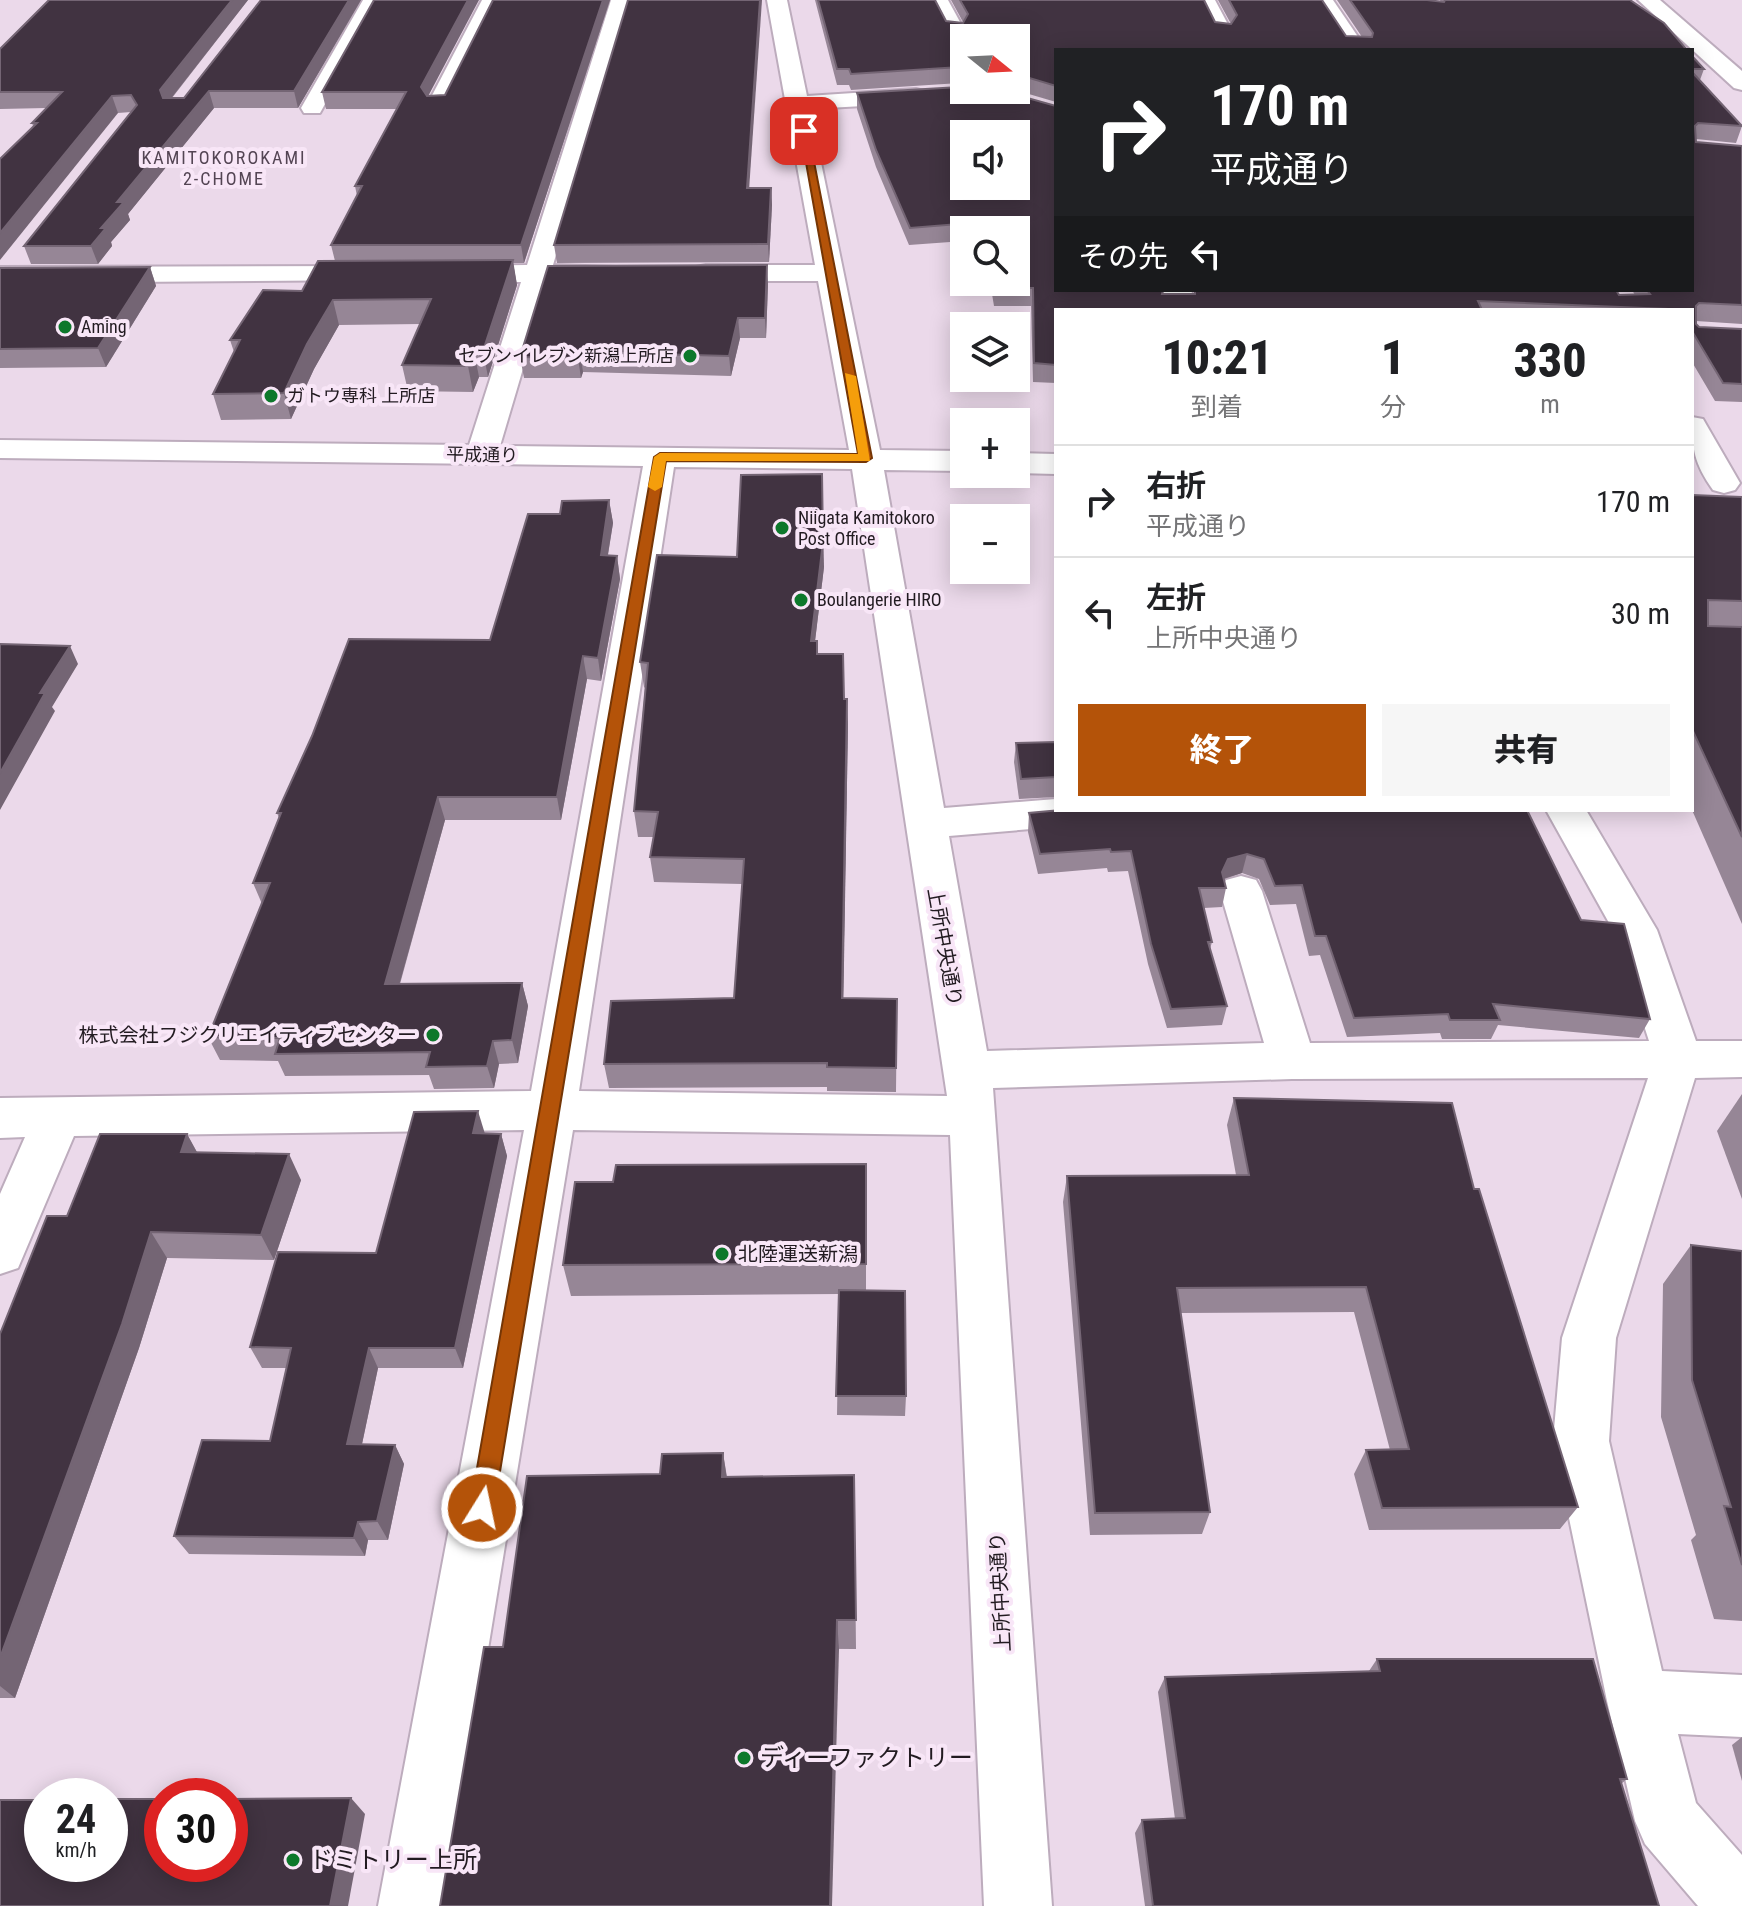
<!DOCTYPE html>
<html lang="ja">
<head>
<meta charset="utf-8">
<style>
	body { margin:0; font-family:"Roboto Condensed","Noto Sans JP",sans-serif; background:#f6f6f6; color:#202124; height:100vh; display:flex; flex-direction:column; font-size:30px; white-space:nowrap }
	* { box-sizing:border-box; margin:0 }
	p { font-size:26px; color:#757577 }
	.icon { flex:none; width:44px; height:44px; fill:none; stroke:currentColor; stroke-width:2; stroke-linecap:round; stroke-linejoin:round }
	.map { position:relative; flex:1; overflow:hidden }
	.drawer { position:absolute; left:1054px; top:308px; width:640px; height:504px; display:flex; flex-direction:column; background:#fff; border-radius:0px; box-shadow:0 4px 20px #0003 }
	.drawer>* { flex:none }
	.hud { position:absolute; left:1054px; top:48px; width:640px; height:244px; border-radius:0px; box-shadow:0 4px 20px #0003; background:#202124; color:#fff; overflow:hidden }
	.needle { width:52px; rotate:108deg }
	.fabs { position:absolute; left:950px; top:24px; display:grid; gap:16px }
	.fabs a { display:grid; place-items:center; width:80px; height:80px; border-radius:0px; background:#fff; box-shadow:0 4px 20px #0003; font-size:40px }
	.speed { position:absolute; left:24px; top:1778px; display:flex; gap:16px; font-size:40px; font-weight:700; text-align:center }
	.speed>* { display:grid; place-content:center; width:104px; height:104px; border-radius:50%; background:#fff; box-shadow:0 4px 20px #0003; line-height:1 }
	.speed small { font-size:20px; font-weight:400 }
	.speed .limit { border:12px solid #d22; background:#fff; color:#111 }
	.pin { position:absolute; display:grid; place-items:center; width:68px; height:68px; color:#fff; margin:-34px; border-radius:16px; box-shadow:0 4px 12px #0006 }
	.me { position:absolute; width:88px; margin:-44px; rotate:10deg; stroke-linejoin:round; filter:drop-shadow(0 0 6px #0008) }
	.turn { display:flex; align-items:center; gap:28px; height:168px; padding:0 24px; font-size:36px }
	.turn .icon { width:104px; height:104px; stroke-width:2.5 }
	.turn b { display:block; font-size:56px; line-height:68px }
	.then { display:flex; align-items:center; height:76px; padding:0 24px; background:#0003; gap:16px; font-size:30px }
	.eta { display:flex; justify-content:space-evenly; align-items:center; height:136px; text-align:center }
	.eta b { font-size:48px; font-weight:800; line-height:56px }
	.primary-button { display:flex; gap:16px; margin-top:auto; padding:16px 24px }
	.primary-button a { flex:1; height:92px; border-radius:0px; background:#b45309; color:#fff; font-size:32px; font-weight:800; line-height:92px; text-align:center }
	.primary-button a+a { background:#f6f6f6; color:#202124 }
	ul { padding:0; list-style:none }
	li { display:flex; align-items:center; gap:24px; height:112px; padding:0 24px; border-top:2px solid #e0e0e0 }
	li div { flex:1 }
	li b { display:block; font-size:30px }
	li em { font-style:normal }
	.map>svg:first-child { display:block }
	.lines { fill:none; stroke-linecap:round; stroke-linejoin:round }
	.minor-casing { stroke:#bdacbd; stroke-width:4 }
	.major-casing { stroke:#bdacbd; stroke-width:4 }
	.minor { fill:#fff; fill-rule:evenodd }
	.major { fill:#fff; fill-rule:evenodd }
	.wall { fill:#968696 }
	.shaded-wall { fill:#746574 }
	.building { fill:#413341; stroke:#746574; stroke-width:2; fill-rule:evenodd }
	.route { fill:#b45309; stroke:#753606; stroke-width:2 }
	.slow { fill:#f59e0b }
	.poi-dot { fill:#0d782b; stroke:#f8e6f7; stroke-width:3 }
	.labels { text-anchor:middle; stroke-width:8; stroke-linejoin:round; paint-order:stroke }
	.far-neighbourhood-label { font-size:18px; letter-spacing:2px; fill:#544554; stroke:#f8e6f7 }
	.far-poi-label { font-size:18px; fill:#221b21; stroke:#f8e6f7; text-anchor:start }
	.far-street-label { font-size:18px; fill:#221b21; stroke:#f8e6f7 }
	.street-label { font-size:20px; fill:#221b21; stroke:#f8e6f7 }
	.poi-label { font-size:20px; fill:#221b21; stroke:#f8e6f7; text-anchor:end }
	.near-poi-label { font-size:24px; fill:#221b21; stroke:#f8e6f7; text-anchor:start }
</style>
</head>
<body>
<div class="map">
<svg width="1742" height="1906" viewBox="0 0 1742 1906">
	<rect width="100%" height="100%" fill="#ebd9ea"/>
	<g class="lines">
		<!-- minor casing -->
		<g class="minor-casing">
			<g id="minor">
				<polygon points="363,0 383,0 320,113 304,113 301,108"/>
				<polygon points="482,0 502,0 449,105 446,110 430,110 427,105"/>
				<path d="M611,0H631L553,265L616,267L620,273L616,279L549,281L500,446L849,450L818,281H706L696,279L692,273L696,267L706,265H815L767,0H787L807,96L916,89L924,91L927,96L924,101L916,103L810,109L880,450L964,451V471L884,470L944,808L1056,799V810H1110L1104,820L1090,824L949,836L987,1051L1264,1043L1220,891L1226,880L1241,876L1256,880L1262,891L1310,1043L1649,1041L1613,930L1546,810H1586L1657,930L1696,1041H1742V1077L1695,1078L1616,1338L1609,1441L1662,1671L1742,1675V1737L1678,1734L1696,1803L1742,1855V1906H1698L1645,1844L1635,1821L1607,1701L1553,1441L1562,1338L1648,1078L1292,1079L993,1088L1052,1906H984L950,1135L573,1130L446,1906H378L524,1130L74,1136L18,1268L0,1274V1194L25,1137L0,1138V1098L531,1091L643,466L0,458V440L469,445L521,282H454L444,280L440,274L444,268L454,266L527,265ZM674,467L852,469L947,1096L579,1091Z"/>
				<polygon points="928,0 948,0 965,31 962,35 948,35"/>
				<polygon points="1195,0 1215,0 1232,32 1229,36 1215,36"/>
				<polygon points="1313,0 1333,0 1367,50 1345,50"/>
				<polygon points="370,266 380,268 384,274 380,280 0,283 0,267"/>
				<polygon points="1164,290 1192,290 1190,310 1162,310"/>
				<path d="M1692,417L1703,419L1707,426L1740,483L1735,490L1724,493L1713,490C1694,463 1692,449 1692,417Z"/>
				<polygon points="1016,453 1056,454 1056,474 1016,473"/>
			</g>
		</g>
		<!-- major casing -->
		<g class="major-casing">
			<polygon id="major" points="1638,0 1660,0 1742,71 1742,90 1734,88"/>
		</g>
		<!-- minor -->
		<use href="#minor" class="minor"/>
		<!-- major -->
		<use href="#major" class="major"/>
	</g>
	<!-- wall -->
	<g class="wall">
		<polygon points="49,0 248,0 172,98 184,98 261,0 361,0 298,108 214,108 128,214 130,220 111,242 112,246 98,264 31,264 24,246 131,112 118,113 33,126 32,123 46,108 0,109 0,49"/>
		<polygon points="374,0 428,96 445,95 493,0 610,0 524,263 513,263 517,285 488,377 479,377 473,392 408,391 402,365 420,324 339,325 314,369 291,419 221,420 213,394 234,352 230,340 302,291 335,261 331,245 357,196 355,186 397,109 326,109 322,92"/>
		<polygon points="815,0 935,0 946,21 963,23 963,22 951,0 1204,0 1215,22 1231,24 1218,0 1322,0 1346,36 1362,37 1337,0 1427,0 1441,2 1440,0 1630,0 1687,50 1056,50 1056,102 1015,90 1016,38 964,38 964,85 960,83 851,90 849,85 837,85"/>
		<polygon points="1692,56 1704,69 1700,80 1742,126 1736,143 1696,139 1696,142 1742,146 1742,324 1696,321 1696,324 1699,327 1742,329 1742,402 1715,401 1692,362 1692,310 1056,310 1056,383 1033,382 1031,306 994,306 990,282 1016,282 1016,230 964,230 964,241 909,245 876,167 857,109 857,93 1162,294 1194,294 1194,290 1616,290 1619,295 1635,295 1632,290 1692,290"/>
		<polygon points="749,188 771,188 772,205 769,262 557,263 554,245"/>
		<polygon points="150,267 156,286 106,367 0,368 0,268"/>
		<polygon points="768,284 766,338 740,338 731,376 583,372 581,378 524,378 520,357"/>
		<polygon points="1692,495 1742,497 1742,924 1692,810"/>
		<polygon points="609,500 613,523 608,555 617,556 620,579 601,681 587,679 561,820 445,820 400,984 522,983 528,1006 518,1063 499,1064 494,1088 434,1089 429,1075 285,1076 278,1061 220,1060 208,1037 262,904 253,883 279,818 277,813 490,640 560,514"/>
		<polygon points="824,567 815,641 818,654 844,699 848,724 843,998 897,999 896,1092 827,1091 827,1087 609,1088 604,1064 734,998 742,884 654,882 650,857 654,837 638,837 634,811 645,688 644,687 640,662"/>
		<polygon points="1056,742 1056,797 1019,799 1014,762 1016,743"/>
		<polygon points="1061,810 1581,920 1650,1019 1639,1038 1498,1025 1491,1039 1442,1039 1440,1033 1347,1037 1320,955 1309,956 1296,904 1270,905 1259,879 1242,873 1224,879 1226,888 1222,907 1204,908 1212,942 1210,949 1227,1006 1222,1025 1167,1028 1148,964 1128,871 1108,872 1107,868 1038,874 1028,832 1029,813"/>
		<polygon points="1742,1094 1742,1199 1717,1131"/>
		<polygon points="1234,1098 1474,1189 1578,1507 1560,1529 1369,1530 1354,1474 1366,1450 1390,1450 1354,1312 1181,1313 1210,1512 1202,1534 1090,1535 1063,1202 1067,1176 1236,1175 1227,1125"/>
		<polygon points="187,1134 197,1152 301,1180 274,1260 167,1258 139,1348 15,1698 0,1698 0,1334 67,1216"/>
		<polygon points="485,1134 501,1134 507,1156 463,1368 378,1368 362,1444 395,1445 404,1464 388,1540 368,1540 365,1556 189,1554 174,1536 270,1441 286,1368 262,1368 250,1347 376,1253"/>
		<polygon points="866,1164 866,1291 906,1396 905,1416 837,1415 839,1294 571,1296 563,1265"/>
		<polygon points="1691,1245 1742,1251 1742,1621 1714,1619 1691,1540 1696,1535 1661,1417 1663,1284"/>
		<polygon points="723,1453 727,1477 854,1475 856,1649 503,1647 660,1474"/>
		<polygon points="1377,1659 1627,1779 1621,1784 1659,1906 1145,1906 1135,1833 1142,1820 1175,1819 1158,1692 1165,1677 1369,1671"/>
		<polygon points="1742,1737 1742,1781 1732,1745"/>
	</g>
	<!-- shaded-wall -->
	<g class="shaded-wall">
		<polygon points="232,0 248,0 165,106 160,90"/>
		<polygon points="349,0 361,0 298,108 294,91"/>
		<polygon points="468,0 479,0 424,104 421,87"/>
		<polygon points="603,0 610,0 524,263 521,245"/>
		<polygon points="760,0 762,0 748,205 747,188"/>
		<polygon points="209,91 214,108 128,214 130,220 111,242 112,246 98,264 91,246 117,202"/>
		<polygon points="112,96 118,113 0,260 0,233"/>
		<polygon points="771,188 772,205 769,262 768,244"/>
		<polygon points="513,260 517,285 488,377 483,351"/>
		<polygon points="767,265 768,284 766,338 765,318"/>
		<polygon points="150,267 156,286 106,367 98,348"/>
		<polygon points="333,300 339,325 314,369 291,419 284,393 307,344"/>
		<polygon points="738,318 740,338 731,376 729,356"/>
		<polygon points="474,351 479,377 473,392 468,366"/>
		<polygon points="580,352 583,372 581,378 578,358"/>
		<polygon points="822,474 824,567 812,666 811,641"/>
		<polygon points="609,500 613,523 604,578 601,555"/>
		<polygon points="617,556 620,579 601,681 598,658"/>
		<polygon points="70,646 78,664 52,707 55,711 0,810 0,773 40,693"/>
		<polygon points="583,656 587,679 561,820 557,797"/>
		<polygon points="847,699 848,724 843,1023 842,998"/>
		<polygon points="438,797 445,820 393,1007 385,984"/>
		<polygon points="1247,854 1242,873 1223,879 1222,872 1228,859"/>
		<polygon points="522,983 528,1006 518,1063 512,1040"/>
		<polygon points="493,1041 499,1064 494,1088 487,1066"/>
		<polygon points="478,1111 485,1134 473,1133"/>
		<polygon points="187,1134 201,1160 181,1152"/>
		<polygon points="501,1134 507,1156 463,1368 455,1348"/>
		<polygon points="289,1154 301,1180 274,1260 261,1235"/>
		<polygon points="151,1232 167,1258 139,1348 15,1698 0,1686 0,1658"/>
		<polygon points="369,1348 378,1368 358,1463 347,1444"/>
		<polygon points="395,1445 404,1464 388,1540 377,1521"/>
		<polygon points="723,1453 728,1486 722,1477"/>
		<polygon points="358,1522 368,1540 365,1556 354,1538"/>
		<polygon points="837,1620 839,1649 832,1906 830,1906"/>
		<polygon points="351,1798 365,1814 348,1906 330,1906"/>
	</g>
	<!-- building -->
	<g class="building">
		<polygon points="49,0 232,0 160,90 163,98 184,98 261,0 349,0 294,91 209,91 117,202 124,202 101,228 106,228 91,246 24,246 137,105 131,95 112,96 0,233 0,159 37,123 32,123 62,92 0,92 0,49"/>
		<polygon points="374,0 468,0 421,87 427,96 445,95 493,0 603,0 521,245 331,245 362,186 355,186 406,92 322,92"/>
		<polygon points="628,0 760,0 747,188 771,188 768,244 554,245"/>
		<polygon points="818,0 935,0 946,21 963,23 968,14 960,0 1204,0 1215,22 1231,24 1237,15 1229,0 1322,0 1346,36 1372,37 1373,33 1350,0 1427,0 1444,2 1445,0 1630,0 1664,23 1687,50 1056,50 1056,86 1016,74 1016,38 964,38 964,69 960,67 851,74 849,69 837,69"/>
		<polygon points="1692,56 1704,69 1692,69"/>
		<path d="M1692,72L1742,126L1698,123L1695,126L1696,142L1742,146V305L1699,303L1696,306V324L1699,327L1742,329V384L1723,383L1692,331V310L1478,301L1482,310H1056V365L1034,363L1033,288H995L994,282H1016V230H984L983,222L910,228L876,150L857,93L960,87L964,88V90H987L1006,92L1056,106V290H1163L1162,294H1195V290H1616L1619,295L1650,294L1647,290H1692ZM964,134H1016V186H964Z"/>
		<polygon points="513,260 483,351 474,351 468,366 402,365 431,299 333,300 307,344 284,393 213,394 240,340 230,340 263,290 302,291 318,261"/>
		<polygon points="767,265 765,318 738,318 729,356 580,352 578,358 520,357 548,266"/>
		<polygon points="150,267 98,348 0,349 0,268"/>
		<polygon points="822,474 823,542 811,641 817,641 817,654 843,654 844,699 847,699 842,998 897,999 896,1068 827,1067 827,1063 604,1064 611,1001 734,998 744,859 650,857 658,812 634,811 648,663 640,662 657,555 737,557 741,475"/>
		<polygon points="1692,495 1742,497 1742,601 1708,600 1708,626 1742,627 1742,837 1692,729"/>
		<polygon points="609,500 601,555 617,556 598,658 583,656 557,797 438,797 385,984 522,983 512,1040 493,1041 487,1066 426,1067 430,1052 275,1054 280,1038 208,1037 270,883 253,883 281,813 277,813 312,736 349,639 490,640 528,514 560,514 562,501"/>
		<polygon points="0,644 70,646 40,693 45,693 0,773"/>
		<polygon points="1056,742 1056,777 1021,779 1016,743"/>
		<polygon points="1061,810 1527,810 1581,920 1624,924 1650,1019 1493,1004 1500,1020 1450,1020 1448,1014 1354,1018 1326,936 1315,936 1302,885 1275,886 1264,859 1247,854 1228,859 1222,872 1226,888 1199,888 1212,942 1208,942 1227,1006 1171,1009 1151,944 1131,851 1111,852 1110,849 1040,854 1029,813"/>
		<polygon points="1234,1098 1452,1103 1474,1189 1479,1189 1578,1507 1382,1508 1366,1450 1409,1449 1366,1287 1177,1288 1210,1512 1095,1513 1067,1176 1249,1175"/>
		<polygon points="478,1111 473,1133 501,1134 455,1348 369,1348 347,1444 395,1445 377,1521 358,1522 354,1538 174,1536 202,1440 270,1441 291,1348 250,1347 278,1252 376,1253 414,1112"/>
		<polygon points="100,1134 187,1134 181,1152 289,1154 261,1235 151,1232 122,1324 0,1658 0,1334 47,1216 67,1216"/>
		<polygon points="866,1164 866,1264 563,1265 575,1182 613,1182 616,1165"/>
		<polygon points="1691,1245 1742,1251 1742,1565 1724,1506 1731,1507 1692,1380"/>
		<polygon points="839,1290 905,1291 906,1396 836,1396"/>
		<polygon points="723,1453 722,1477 854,1475 856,1620 837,1620 830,1906 440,1906 484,1647 503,1647 527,1476 660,1474 662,1454"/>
		<polygon points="1377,1659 1593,1659 1627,1779 1620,1779 1659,1906 1153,1906 1142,1820 1185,1818 1165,1677 1380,1671"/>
		<polygon points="351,1798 330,1906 0,1906 0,1800 42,1800 42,1864 110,1864 110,1799 162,1799 162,1864 230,1864 230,1799"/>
	</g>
	<!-- route -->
	<polygon class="route" points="800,129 808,131 872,458 866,462 666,461 494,1508 490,1516 482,1520 474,1516 470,1508 654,457 660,453 858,454"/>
	<!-- slow -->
	<polygon class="slow" points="845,373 856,376 870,461 666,461 662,487 655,491 648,487 654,457 660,453 858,454"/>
	<!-- markers -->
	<g class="poi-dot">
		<circle cx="65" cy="327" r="8"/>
		<circle cx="690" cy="356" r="8"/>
		<circle cx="271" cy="396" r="8"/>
		<circle cx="782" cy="528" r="8"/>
		<circle cx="801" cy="600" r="8"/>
		<circle cx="433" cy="1035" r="8"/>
		<circle cx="722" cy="1254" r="8"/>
		<circle cx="744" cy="1758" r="8"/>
		<circle cx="293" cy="1860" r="8"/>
	</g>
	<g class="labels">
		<!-- far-neighbourhood labels -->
		<g class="far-neighbourhood-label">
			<text x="224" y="164">KAMITOKOROKAMI<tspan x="224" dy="21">2-CHOME</tspan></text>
		</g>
		<!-- far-poi labels -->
		<g class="far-poi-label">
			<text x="81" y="333">Aming</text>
			<text x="674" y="362" text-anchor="end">セブンイレブン新潟上所店</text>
			<text x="287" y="402">ガトウ専科 上所店</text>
			<text x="798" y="524">Niigata Kamitokoro<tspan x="798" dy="21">Post Office</tspan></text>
			<text x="817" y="606">Boulangerie HIRO</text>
		</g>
		<!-- far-street labels -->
		<g class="far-street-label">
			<text transform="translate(482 455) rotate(1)" y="6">平成通り</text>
		</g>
		<!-- street labels -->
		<g class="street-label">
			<text transform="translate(945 947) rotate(80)" y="7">上所中央通り</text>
			<text transform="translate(1000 1592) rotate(-93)" y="7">上所中央通り</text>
		</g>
		<!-- poi labels -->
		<g class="poi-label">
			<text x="417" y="1042">株式会社フジクリエイティブセンター</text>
			<text x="738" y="1261" text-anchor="start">北陸運送新潟</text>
		</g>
		<!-- near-poi labels -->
		<g class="near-poi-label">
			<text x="760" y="1766">ディーファクトリー</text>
			<text x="309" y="1868">ドミトリー上所</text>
		</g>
	</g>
</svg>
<div class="fabs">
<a><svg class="needle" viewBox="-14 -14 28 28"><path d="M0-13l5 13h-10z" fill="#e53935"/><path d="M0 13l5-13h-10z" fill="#757577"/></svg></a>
<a><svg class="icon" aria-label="sound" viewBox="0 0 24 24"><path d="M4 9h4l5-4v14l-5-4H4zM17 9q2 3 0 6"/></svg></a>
<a><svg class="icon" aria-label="search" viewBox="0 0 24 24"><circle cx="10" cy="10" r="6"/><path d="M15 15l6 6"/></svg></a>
<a><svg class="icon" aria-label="layers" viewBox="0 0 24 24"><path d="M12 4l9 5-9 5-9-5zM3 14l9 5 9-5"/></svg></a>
<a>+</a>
<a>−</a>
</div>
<div class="speed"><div>24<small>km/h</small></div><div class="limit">30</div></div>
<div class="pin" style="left:804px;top:131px;background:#d93025"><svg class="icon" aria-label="arrive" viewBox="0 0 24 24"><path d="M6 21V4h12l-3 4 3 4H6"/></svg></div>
<svg class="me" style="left:482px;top:1508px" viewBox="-20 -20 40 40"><circle r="17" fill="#b45309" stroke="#fff" stroke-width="3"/><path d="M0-11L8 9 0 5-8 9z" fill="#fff"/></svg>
<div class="hud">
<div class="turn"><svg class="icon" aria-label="right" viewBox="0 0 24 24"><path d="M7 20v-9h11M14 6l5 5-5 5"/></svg><div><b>170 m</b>平成通り</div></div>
<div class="then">その先<svg class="icon" aria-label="left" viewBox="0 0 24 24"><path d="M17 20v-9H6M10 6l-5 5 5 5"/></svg></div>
</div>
<section class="drawer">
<div class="eta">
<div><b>10:21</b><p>到着</p></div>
<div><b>1</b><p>分</p></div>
<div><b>330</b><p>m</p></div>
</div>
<ul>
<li><svg class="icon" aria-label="right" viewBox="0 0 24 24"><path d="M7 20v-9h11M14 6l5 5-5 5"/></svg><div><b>右折</b><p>平成通り</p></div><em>170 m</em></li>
<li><svg class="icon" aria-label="left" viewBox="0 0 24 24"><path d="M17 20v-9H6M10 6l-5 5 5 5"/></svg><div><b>左折</b><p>上所中央通り</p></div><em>30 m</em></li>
</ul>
<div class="primary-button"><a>終了</a><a>共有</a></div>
</section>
</div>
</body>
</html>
